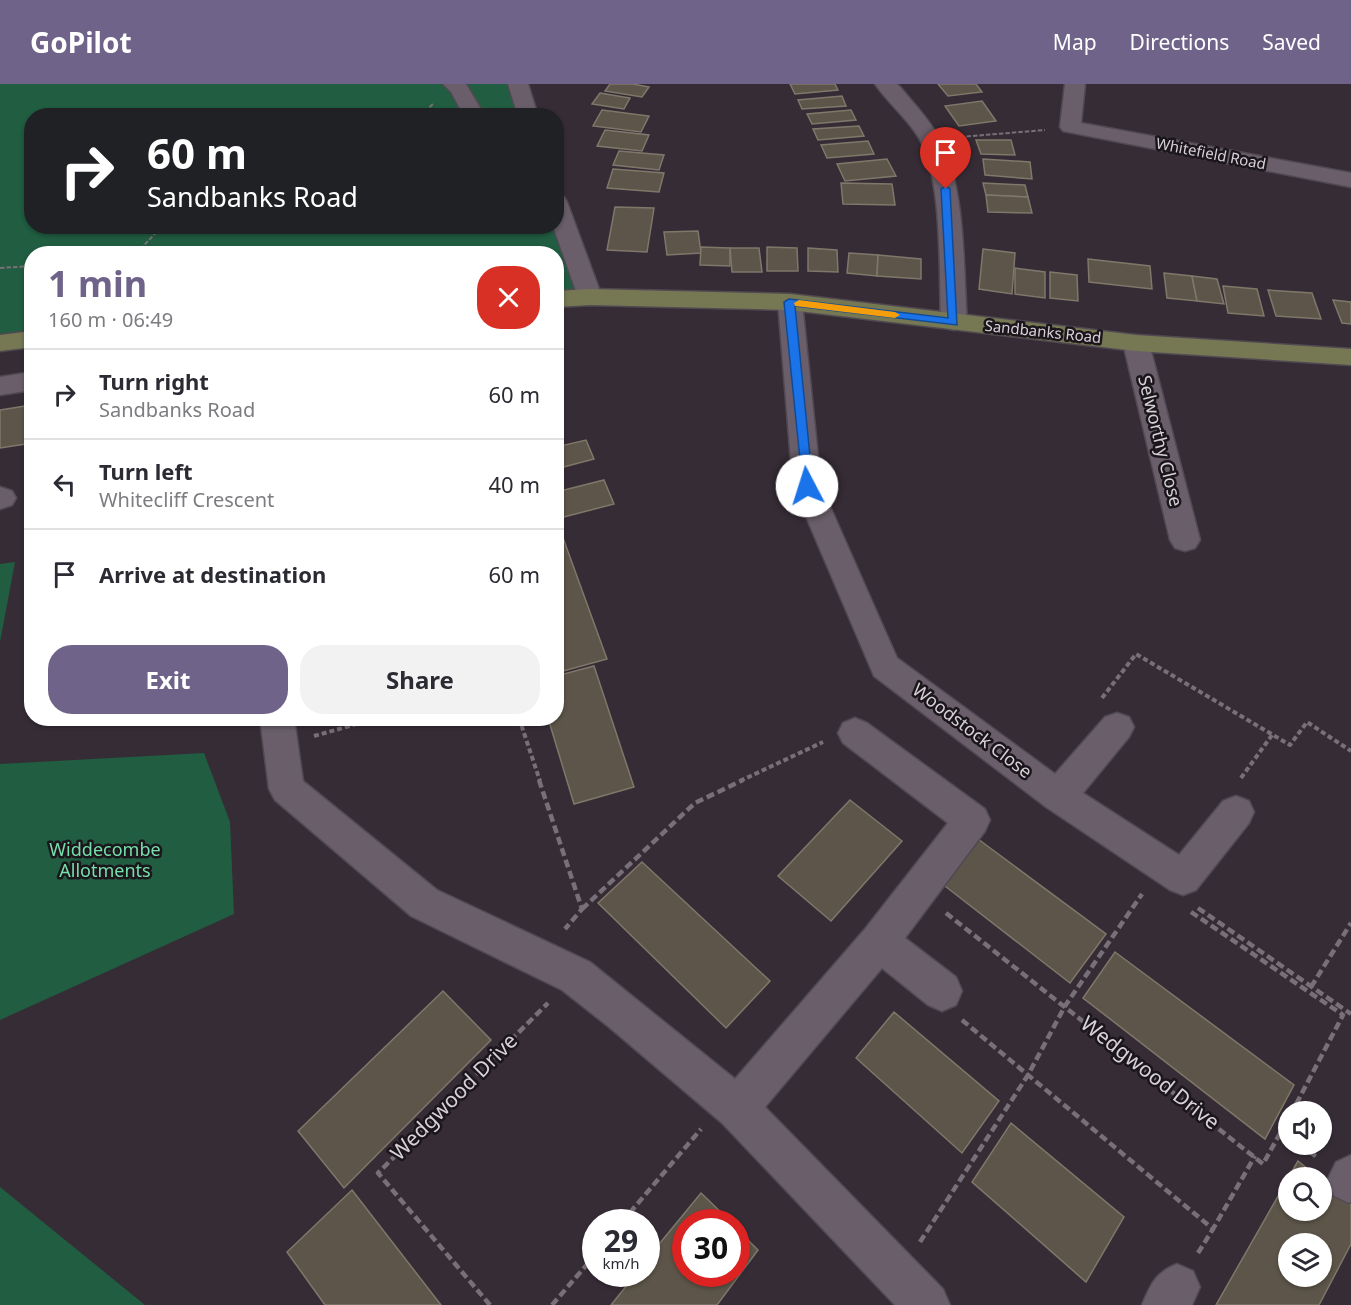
<!DOCTYPE html>
<html lang="en">
<head>
<meta charset="utf-8">
<style>
	body { margin:0; font-family:"Noto Sans",sans-serif; background:#f2f2f3; color:#2b2b33; height:100vh; display:flex; flex-direction:column; font-size:22px; white-space:nowrap }
	* { box-sizing:border-box; margin:0 }
	p { font-size:20px; color:#7c7c81 }
	.icon { flex:none; width:33px; height:33px; fill:none; stroke:currentColor; stroke-width:2; stroke-linecap:round; stroke-linejoin:round }
	.map { position:relative; flex:1; overflow:hidden }
	.drawer { position:absolute; left:24px; top:162px; width:540px; height:480px; display:flex; flex-direction:column; background:#fff; border-radius:24px; box-shadow:0 2px 4px #0004 }
	.drawer>* { flex:none }
	.hud { position:absolute; left:24px; top:24px; width:540px; height:126px; border-radius:24px; box-shadow:0 2px 4px #0004; background:#202124; color:#fff; overflow:hidden }
	.tools { position:absolute; left:1278px; top:1017px; display:grid; gap:12px }
	.tools a { display:grid; place-items:center; width:54px; height:54px; border-radius:50%; background:#fff; box-shadow:0 2px 4px #0004; font-size:30px }
	.speed { position:absolute; left:582px; top:1125px; display:flex; gap:12px; font-size:30px; font-weight:700; text-align:center }
	.speed>* { display:grid; place-content:center; width:78px; height:78px; border-radius:50%; background:#fff; box-shadow:0 2px 4px #0004; line-height:1 }
	.speed small { font-size:15px; font-weight:400 }
	.speed .limit { border:9px solid #d22; background:#fff; color:#111 }
	.pin { position:absolute; display:grid; place-items:center; width:51px; height:51px; color:#fff; margin:-62px -26px; border-radius:50% 50% 50% 0; rotate:-45deg; box-shadow:0 0 6px #0007 }
	.pin .icon { rotate:45deg }
	.me { position:absolute; width:66px; margin:-33px; rotate:355deg; stroke-linejoin:round; filter:drop-shadow(0 0 4px #0008) }
	.turn { display:flex; align-items:center; gap:21px; height:126px; padding:0 24px; font-size:27px }
	.turn .icon { width:78px; height:78px; stroke-width:2.5 }
	.turn b { display:block; font-size:42px; line-height:51px }
	.round { display:grid; place-items:center; flex:none; width:63px; height:63px; border-radius:24px; background:#f2f2f3 }
	.headline { display:flex; align-items:center; justify-content:space-between; height:102px; padding:0 24px }
	h1 { font-size:36px; font-weight:700; line-height:45px; color:#6f6389 }
	.primary-button { display:flex; gap:12px; margin-top:auto; padding:12px 24px }
	.primary-button a { flex:1; height:69px; border-radius:24px; background:#6f6389; color:#fff; font-size:24px; font-weight:700; line-height:69px; text-align:center }
	.primary-button a+a { background:#f2f2f3; color:#2b2b33 }
	ul { padding:0; list-style:none }
	li { display:flex; align-items:center; gap:18px; height:90px; padding:0 24px; border-top:2px solid #e1e1e2 }
	li div { flex:1 }
	li b { display:block; font-size:22px }
	li em { font-style:normal }
	header { display:flex; align-items:center; gap:36px; box-sizing:border-box; height:84px; padding:0 30px; background:#6f6389; color:#fff }
	header strong { font-size:28px }
	nav { display:flex; gap:33px; margin-inline-start:auto; font-size:21px }
	.map>svg:first-child { display:block }
	.green { fill:#205d41 }
	.building { fill:#5d5549; stroke:#7f776a; stroke-width:1.5; fill-rule:evenodd }
	.lines { fill:none; stroke-linecap:round; stroke-linejoin:round }
	.minor-casing { stroke:#514952; stroke-width:3 }
	.major-casing { stroke:#514952; stroke-width:3 }
	.path-far2 { stroke:#787078; stroke-width:2; stroke-dasharray:4.5 2; stroke-linecap:butt }
	.path-far1 { stroke:#787078; stroke-width:4; stroke-dasharray:5 3; stroke-linecap:butt }
	.path { stroke:#787078; stroke-width:4.5; stroke-dasharray:8 4; stroke-linecap:butt }
	.minor { fill:#695e69; fill-rule:evenodd }
	.major { fill:#757852; fill-rule:evenodd }
	.route { fill:#1a73e8; stroke:#114b97; stroke-width:1.5 }
	.slow { fill:#f59e0b }
	.labels { text-anchor:middle; stroke-width:5; stroke-linejoin:round; paint-order:stroke }
	.far-street-label { font-size:15px; fill:#d7d1d7; stroke:#1b161b }
	.street-label { font-size:18px; fill:#d7d1d7; stroke:#1b161b }
	.park-label { font-size:18px; fill:#75dfab; stroke:#1b161b }
	.near-street-label { font-size:21px; fill:#d7d1d7; stroke:#1b161b }
</style>
</head>
<body>
<header>
<strong>GoPilot</strong>
<nav><a>Map</a><a>Directions</a><a>Saved</a></nav>
</header>
<div class="map">
<svg width="1351" height="1221" viewBox="0 0 1351 1221">
	<rect width="100%" height="100%" fill="#362c36"/>
	<!-- green -->
	<g class="green">
		<polygon points="0,0 518,0 528,31 32,32 32,142 556,142 590,213 557,215 556,170 32,170 31,255 0,259"/>
		<polygon points="15,478 0,558 0,480"/>
		<polygon points="204,669 230,738 234,830 0,936 0,680"/>
		<polygon points="0,1103 145,1221 0,1221"/>
	</g>
	<!-- building -->
	<g class="building">
		<polygon points="610,0 633,0 649,3 642,13 605,7"/>
		<polygon points="790,0 835,0 838,6 795,10"/>
		<polygon points="938,0 976,0 982,8 948,12"/>
		<polygon points="600,9 630,14 624,25 592,20"/>
		<polygon points="842,12 846,22 802,25 798,16"/>
		<polygon points="982,17 996,37 959,42 945,22"/>
		<polygon points="602,26 649,32 641,48 593,42"/>
		<polygon points="851,26 856,36 812,40 807,30"/>
		<polygon points="859,42 864,52 818,56 813,45"/>
		<polygon points="605,46 649,51 642,67 597,62"/>
		<polygon points="976,56 1011,56 1015,71 981,70"/>
		<polygon points="868,57 874,70 827,74 821,61"/>
		<polygon points="619,67 664,71 659,86 613,81"/>
		<polygon points="887,75 896,92 845,97 837,80"/>
		<polygon points="983,75 1030,78 1032,95 985,91"/>
		<polygon points="613,85 664,89 659,108 607,104"/>
		<polygon points="841,99 892,100 895,121 843,120"/>
		<polygon points="983,99 1025,101 1028,113 986,111"/>
		<polygon points="986,111 1028,113 1032,129 988,128"/>
		<polygon points="615,123 654,124 647,168 607,166"/>
		<polygon points="698,147 701,169 667,171 664,148"/>
		<polygon points="701,163 730,164 730,182 700,181"/>
		<polygon points="767,163 797,164 798,187 767,187"/>
		<polygon points="730,164 759,164 762,188 732,188"/>
		<polygon points="808,164 837,166 838,188 808,187"/>
		<polygon points="983,165 1015,169 1012,210 979,205"/>
		<polygon points="849,169 878,171 877,192 847,189"/>
		<polygon points="878,171 921,175 921,195 877,192"/>
		<polygon points="1088,175 1150,182 1152,205 1089,198"/>
		<polygon points="1015,184 1045,188 1045,214 1015,210"/>
		<polygon points="1050,188 1077,191 1078,217 1050,214"/>
		<polygon points="1164,189 1192,192 1197,217 1167,214"/>
		<polygon points="1192,192 1217,195 1224,220 1197,217"/>
		<polygon points="1223,202 1257,205 1264,232 1228,229"/>
		<polygon points="1268,206 1312,209 1321,235 1276,232"/>
		<polygon points="1333,216 1351,218 1351,240 1342,239"/>
		<polygon points="32,321 32,359 0,364 0,326"/>
		<polygon points="586,356 594,375 556,385 556,363"/>
		<polygon points="604,396 614,420 556,435 556,408"/>
		<polygon points="558,440 607,575 556,589 556,441"/>
		<polygon points="594,582 634,703 574,720 548,634 556,634 556,592"/>
		<polygon points="850,716 902,757 831,837 778,792"/>
		<polygon points="978,755 1106,850 1070,899 941,799"/>
		<polygon points="642,778 770,897 726,944 598,819"/>
		<polygon points="1115,868 1294,1001 1265,1055 1083,914"/>
		<polygon points="443,907 491,956 344,1104 298,1047"/>
		<polygon points="894,928 999,1017 962,1069 856,974"/>
		<polygon points="1011,1039 1124,1133 1086,1198 972,1098"/>
		<path d="M1298,1077L1319,1094H1288V1126H1322V1096L1351,1119V1160L1319,1221H1216ZM1288,1160H1322V1192H1288Z"/>
		<polygon points="352,1106 441,1221 325,1221 287,1168"/>
		<polygon points="701,1109 731,1138 686,1138 686,1190 736,1190 736,1144 758,1166 717,1221 611,1221 636,1190 646,1190 646,1176"/>
	</g>
	<g class="lines">
		<!-- minor casing -->
		<g class="minor-casing">
			<g id="minor">
				<polygon points="443,0 466,0 485,32 464,32 451,8"/>
				<polygon points="508,0 528,0 538,32 518,32"/>
				<path d="M875,0H897L901,4C914,20 931,37 940,56C966,105 963,182 967,238L963,244L954,246L945,244L941,238C939,189 943,95 919,54C907,34 888,19 875,0Z"/>
				<polygon points="1065,0 1085,0 1081,39 1351,89 1351,103 1063,47 1060,43"/>
				<polygon points="556,111 564,113 567,118 602,213 599,218 590,221 581,218 578,213 553,142 556,142"/>
				<polygon points="790,210 799,213 802,218 821,402 897,574 1055,690 1105,633 1117,629 1129,633 1134,643 1129,653 1083,709 1179,771 1223,717 1236,712 1249,717 1254,728 1249,739 1196,806 1183,811 1170,806 1046,723 874,592 793,402 778,218 781,213"/>
				<polygon points="1136,251 1145,253 1149,259 1200,456 1195,464 1185,467 1175,464 1170,456 1123,259 1127,253"/>
				<polygon points="32,288 32,306 0,311 0,293"/>
				<polygon points="0,403 12,407 16,414 12,421 0,425"/>
				<polygon points="260,634 294,634 303,697 437,806 590,878 735,995 865,845 948,739 843,659 838,649 843,639 855,634 867,639 985,725 990,736 985,747 905,854 956,893 962,907 956,921 942,927 928,921 882,884 765,1023 943,1205 950,1221 895,1221 722,1039 609,943 562,906 411,832 275,716 269,705"/>
				<polygon points="1351,1071 1351,1118 1349,1119 1334,1112 1327,1097 1336,1078"/>
				<path d="M1177,1180L1193,1187L1200,1203L1192,1221H1142C1151,1200 1155,1189 1177,1180Z"/>
			</g>
		</g>
		<!-- major casing -->
		<g class="major-casing">
			<g id="major">
				<polygon points="590,205 790,210 1136,251 1351,265 1351,281 1136,267 790,226 590,221 556,223 556,207"/>
				<polygon points="32,247 32,263 0,267 0,251"/>
			</g>
		</g>
		<!-- path-far2 -->
		<g class="path-far2">
			<polyline points="420,32 434,19"/>
			<polyline points="960,53 1045,46"/>
			<polyline points="136,170 162,142"/>
			<polyline points="0,184 32,182"/>
		</g>
		<!-- path-far1 -->
		<g class="path-far1">
			<polyline points="1102,614 1136,570 1290,661 1307,638 1351,667"/>
			<polyline points="519,634 540,697"/>
			<polyline points="314,652 378,634"/>
			<polyline points="1241,694 1272,651"/>
			<polyline points="740,697 823,658"/>
		</g>
		<!-- path -->
		<g class="path">
			<polyline points="539,696 582,825 565,845"/>
			<polyline points="1198,824 1351,930"/>
			<polyline points="582,825 695,719 743,696"/>
			<polyline points="1191,828 1343,931 1292,1028"/>
			<polyline points="946,829 1263,1080 1288,1035"/>
			<polyline points="1311,903 1351,839"/>
			<polyline points="962,936 1213,1145 1255,1072"/>
			<polyline points="1282,1047 1288,1052"/>
			<polyline points="1300,1060 1318,1074"/>
			<polyline points="622,1138 701,1045"/>
			<polyline points="920,1158 1028,991 1065,922 1142,810"/>
			<polyline points="1198,1169 1213,1145"/>
			<polyline points="490,1221 378,1089 548,919"/>
			<polyline points="552,1221 596,1170"/>
		</g>
		<!-- minor -->
		<use href="#minor" class="minor"/>
		<!-- major -->
		<use href="#major" class="major"/>
	</g>
	<!-- route -->
	<polygon class="route" points="946,102 950,105 957,241 795,222 813,402 812,405 803,405 784,218 789,215 948,234 941,105"/>
	<!-- slow -->
	<polygon class="slow" points="799,216 895,228 900,231 895,234 795,222 794,219"/>
	<g class="labels">
		<!-- far-street labels -->
		<g class="far-street-label">
			<text transform="translate(1211 70) rotate(11)" y="5">Whitefield Road</text>
			<text transform="translate(1043 248) rotate(6)" y="5">Sandbanks Road</text>
		</g>
		<!-- street labels -->
		<g class="street-label">
			<text transform="translate(1160 357) rotate(76)" y="6">Selworthy Close</text>
			<text transform="translate(972 647) rotate(37)" y="6">Woodstock Close</text>
		</g>
		<!-- park labels -->
		<g class="park-label">
			<text x="105" y="772">Widdecombe<tspan x="105" dy="21">Allotments</tspan></text>
		</g>
		<!-- near-street labels -->
		<g class="near-street-label">
			<text transform="translate(1150 989) rotate(38)" y="7">Wedgwood Drive</text>
			<text transform="translate(454 1013) rotate(-45)" y="7">Wedgwood Drive</text>
		</g>
	</g>
</svg>
<div class="tools">
<a><svg class="icon" aria-label="sound" viewBox="0 0 24 24"><path d="M4 9h4l5-4v14l-5-4H4zM17 9q2 3 0 6"/></svg></a>
<a><svg class="icon" aria-label="search" viewBox="0 0 24 24"><circle cx="10" cy="10" r="6"/><path d="M15 15l6 6"/></svg></a>
<a><svg class="icon" aria-label="layers" viewBox="0 0 24 24"><path d="M12 4l9 5-9 5-9-5zM3 14l9 5 9-5"/></svg></a>
</div>
<div class="speed"><div>29<small>km/h</small></div><div class="limit">30</div></div>
<div class="pin" style="left:946px;top:105px;background:#d93025"><svg class="icon" aria-label="arrive" viewBox="0 0 24 24"><path d="M6 21V4h12l-3 4 3 4H6"/></svg></div>
<svg class="me" style="left:807px;top:402px" viewBox="-20 -20 40 40"><circle r="19" fill="#fff"/><path d="M0-13L10 11 0 6-10 11z" fill="#1a73e8"/></svg>
<div class="hud">
<div class="turn"><svg class="icon" aria-label="right" viewBox="0 0 24 24"><path d="M7 20v-9h11M14 6l5 5-5 5"/></svg><div><b>60 m</b>Sandbanks Road</div></div>
</div>
<section class="drawer">
<div class="headline"><div><h1>1 min</h1><p>160 m · 06:49</p></div><a class="round" style="background:#d93025;color:#fff"><svg class="icon" aria-label="close" viewBox="0 0 24 24"><path d="M6 6l12 12M18 6L6 18"/></svg></a></div>
<ul>
<li><svg class="icon" aria-label="right" viewBox="0 0 24 24"><path d="M7 20v-9h11M14 6l5 5-5 5"/></svg><div><b>Turn right</b><p>Sandbanks Road</p></div><em>60 m</em></li>
<li><svg class="icon" aria-label="left" viewBox="0 0 24 24"><path d="M17 20v-9H6M10 6l-5 5 5 5"/></svg><div><b>Turn left</b><p>Whitecliff Crescent</p></div><em>40 m</em></li>
<li><svg class="icon" aria-label="arrive" viewBox="0 0 24 24"><path d="M6 21V4h12l-3 4 3 4H6"/></svg><div><b>Arrive at destination</b></div><em>60 m</em></li>
</ul>
<div class="primary-button"><a>Exit</a><a>Share</a></div>
</section>
</div>
</body>
</html>
